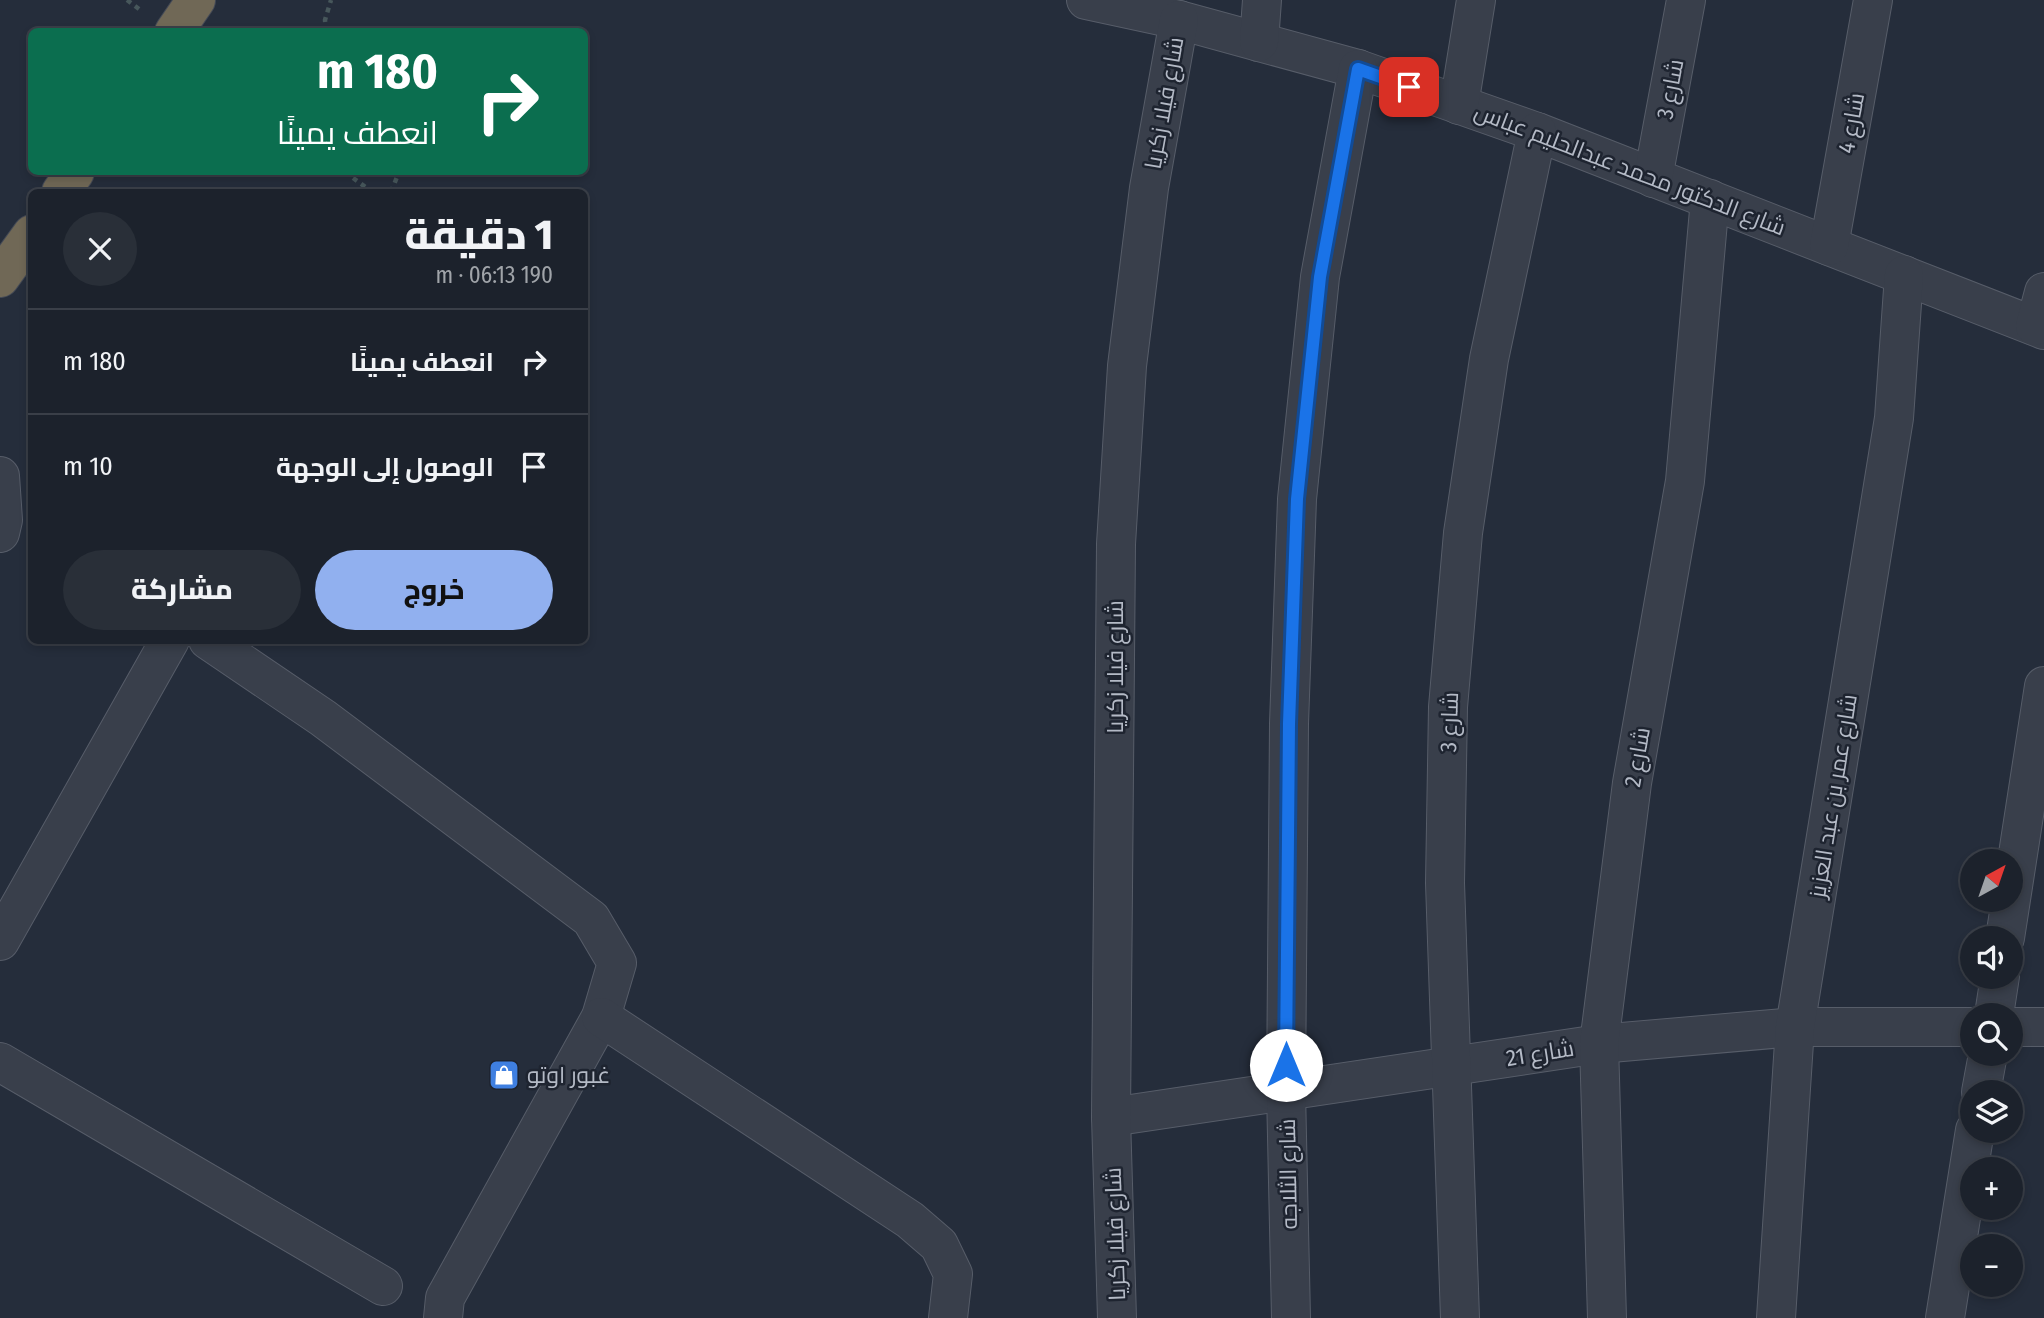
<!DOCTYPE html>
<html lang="ar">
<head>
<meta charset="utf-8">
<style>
	body { margin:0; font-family:"Fira Sans Condensed",Cairo,sans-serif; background:#292f38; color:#f1f3f6; direction:rtl; height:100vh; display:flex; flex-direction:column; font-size:26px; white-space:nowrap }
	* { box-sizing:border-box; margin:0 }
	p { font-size:23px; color:#a0a4a9 }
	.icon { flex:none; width:38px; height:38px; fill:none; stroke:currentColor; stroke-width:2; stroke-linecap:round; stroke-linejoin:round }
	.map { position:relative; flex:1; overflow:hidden; direction:ltr }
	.drawer { position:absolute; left:28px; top:189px; width:560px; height:455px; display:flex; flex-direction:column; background:#1c222c; border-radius:10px; box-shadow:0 4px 10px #0003,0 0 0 2px #3a3f48; direction:rtl }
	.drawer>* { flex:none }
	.guide { position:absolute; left:28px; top:28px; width:560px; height:147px; border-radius:10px; box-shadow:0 4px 10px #0003,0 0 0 2px #3a3f48; direction:rtl; background:#0b6e4f; color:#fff; overflow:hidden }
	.needle { width:46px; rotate:40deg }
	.buttons { position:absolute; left:1960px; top:849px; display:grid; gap:14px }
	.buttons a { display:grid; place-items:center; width:63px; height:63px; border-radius:50%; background:#1c222c; box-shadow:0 4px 10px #0003,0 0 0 2px #3a3f48; font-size:35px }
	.pin { position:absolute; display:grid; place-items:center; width:60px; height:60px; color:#fff; margin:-30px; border-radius:14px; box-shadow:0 4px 10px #0006 }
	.me { position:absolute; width:77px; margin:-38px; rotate:0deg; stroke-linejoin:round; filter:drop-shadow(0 0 5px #0008) }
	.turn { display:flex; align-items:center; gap:24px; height:147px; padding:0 35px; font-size:32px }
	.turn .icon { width:91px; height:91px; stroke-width:2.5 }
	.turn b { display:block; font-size:49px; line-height:60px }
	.round { display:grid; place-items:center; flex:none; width:74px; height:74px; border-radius:37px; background:#292f38 }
	.overview { display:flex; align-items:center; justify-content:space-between; height:119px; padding:0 35px }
	h1 { font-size:42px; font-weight:800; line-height:52px }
	.primary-button { display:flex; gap:14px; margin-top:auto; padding:14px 35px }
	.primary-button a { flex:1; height:80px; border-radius:42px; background:#91b0ef; color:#111; font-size:28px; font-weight:800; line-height:80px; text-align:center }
	.primary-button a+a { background:#292f38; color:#f1f3f6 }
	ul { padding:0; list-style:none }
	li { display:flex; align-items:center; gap:21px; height:105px; padding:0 35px; border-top:2px solid #3a3f48 }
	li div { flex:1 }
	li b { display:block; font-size:26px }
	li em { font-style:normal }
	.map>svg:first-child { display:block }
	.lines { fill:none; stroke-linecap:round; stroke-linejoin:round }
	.minor-casing { stroke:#575d69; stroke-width:40 }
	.highway-casing { stroke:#444a56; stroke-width:40 }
	.path { stroke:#47575b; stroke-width:4.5; stroke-dasharray:5 5; stroke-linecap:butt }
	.minor { stroke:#393f4b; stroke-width:38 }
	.highway { stroke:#706856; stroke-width:38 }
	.route-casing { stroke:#114b97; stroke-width:18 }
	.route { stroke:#1a73e8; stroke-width:12 }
	.labels { text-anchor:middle; stroke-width:5; stroke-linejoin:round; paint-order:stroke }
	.street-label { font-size:23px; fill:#b4bac6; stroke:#1e2430 }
	.poi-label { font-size:23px; fill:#b4bac6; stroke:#1e2430; text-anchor:start }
</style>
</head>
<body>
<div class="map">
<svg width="2044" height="1318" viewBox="0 0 2044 1318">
	<rect width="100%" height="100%" fill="#252d3b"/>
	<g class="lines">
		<!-- minor casing -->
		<g class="minor-casing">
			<g id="minor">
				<polyline points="1086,0 1179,20 1358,69 1537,132 2044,330"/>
				<polyline points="1259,42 1262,0"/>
				<polyline points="1459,105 1476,0"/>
				<polyline points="1653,178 1686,0"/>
				<polyline points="1829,246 1873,0"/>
				<polyline points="2035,326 2044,292"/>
				<polyline points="0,476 3,520 0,533"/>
				<polyline points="208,640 323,718 591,919 617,963 601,1017 445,1298 443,1318"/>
				<polyline points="2005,938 2044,686"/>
				<polyline points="0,941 170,640"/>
				<polyline points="1994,1015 2000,976"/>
				<polyline points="601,1017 910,1220 939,1245 953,1274 948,1318"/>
				<polyline points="2011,1027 2044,1027"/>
				<polyline points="0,1062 383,1286"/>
				<polyline points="1981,1092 1988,1054"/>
				<polyline points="1111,1117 1599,1044 1795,1027 1972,1027"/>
				<polyline points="1117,1318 1111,1117 1116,544 1127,366 1149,188 1179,20"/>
				<polyline points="1291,1318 1286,1091 1289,724 1297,499 1320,277 1358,69"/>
				<polyline points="1460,1318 1445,883 1448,707 1463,533 1489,359 1537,132"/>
				<polyline points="1607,1318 1599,1044 1632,783 1685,481 1710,199"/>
				<polyline points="1776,1318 1795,1027 1894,418 1904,275"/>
				<polyline points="1945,1318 1975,1130"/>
			</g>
		</g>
		<!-- highway casing -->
		<g class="highway-casing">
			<g id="highway">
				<polyline points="174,32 196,0"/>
				<polyline points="61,192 75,172"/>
				<polyline points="0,278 32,234"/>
			</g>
		</g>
		<!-- path -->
		<g class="path">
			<polyline points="127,0 143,12"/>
			<polyline points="326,32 325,20 331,0"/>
			<polyline points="345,172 372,192"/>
			<polyline points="391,192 399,172"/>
		</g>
		<!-- minor -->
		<use href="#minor" class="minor"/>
		<!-- highway -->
		<use href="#highway" class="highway"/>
	</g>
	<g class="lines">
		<!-- route casing -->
		<g class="route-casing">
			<polyline id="route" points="1286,1065 1289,724 1297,499 1320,277 1358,69 1409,87"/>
		</g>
		<!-- route -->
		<use href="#route" class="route"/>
	</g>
	<!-- icons -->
	<defs>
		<g id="shop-square" transform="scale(1.575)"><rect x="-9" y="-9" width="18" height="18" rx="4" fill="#3f7fe0" stroke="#1e2430"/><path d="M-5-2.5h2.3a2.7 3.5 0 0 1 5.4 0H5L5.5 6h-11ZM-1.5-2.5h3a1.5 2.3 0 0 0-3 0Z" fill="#fff"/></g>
	</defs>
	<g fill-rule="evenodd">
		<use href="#shop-square" x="504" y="1075"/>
	</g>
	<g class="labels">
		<!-- street labels -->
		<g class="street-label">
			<text transform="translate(1670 89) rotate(-79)" y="8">شارع 3</text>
			<text transform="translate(1164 103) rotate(-80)" y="8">شارع فيلا زكريا</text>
			<text transform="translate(1851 123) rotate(-80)" y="8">شارع 4</text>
			<text transform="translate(1630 169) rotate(21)" y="8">شارع الدكتور محمد عبدالحليم عباس</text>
			<text transform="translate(1115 667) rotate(-90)" y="8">شارع فيلا زكريا</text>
			<text transform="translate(1449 722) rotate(-88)" y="8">شارع 3</text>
			<text transform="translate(1637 757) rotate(-80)" y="8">شارع 2</text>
			<text transform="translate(1833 796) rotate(-81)" y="8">شارع عمر بن عبد العزيز</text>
			<text transform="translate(1540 1053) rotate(-9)" y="8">شارع 21</text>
			<text transform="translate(1288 1174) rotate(-91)" y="8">شارع الثلاجه</text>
			<text transform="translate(1115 1234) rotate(-92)" y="8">شارع فيلا زكريا</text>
		</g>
		<!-- poi labels -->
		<g class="poi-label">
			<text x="527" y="1083">غبور اوتو</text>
		</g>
	</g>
</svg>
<div class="buttons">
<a><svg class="needle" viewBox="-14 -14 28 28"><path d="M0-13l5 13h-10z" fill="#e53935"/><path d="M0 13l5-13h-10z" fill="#a0a4a9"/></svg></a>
<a><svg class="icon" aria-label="sound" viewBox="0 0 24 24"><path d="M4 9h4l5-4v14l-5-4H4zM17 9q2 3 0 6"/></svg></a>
<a><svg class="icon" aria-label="search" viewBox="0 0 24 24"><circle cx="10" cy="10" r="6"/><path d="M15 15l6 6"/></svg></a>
<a><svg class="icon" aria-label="layers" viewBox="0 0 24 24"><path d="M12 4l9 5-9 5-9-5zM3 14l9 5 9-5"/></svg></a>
<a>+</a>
<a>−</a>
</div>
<div class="pin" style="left:1409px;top:87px;background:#d93025"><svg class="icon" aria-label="arrive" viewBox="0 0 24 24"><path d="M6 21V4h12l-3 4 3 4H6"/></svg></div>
<svg class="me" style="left:1286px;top:1065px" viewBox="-20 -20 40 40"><circle r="19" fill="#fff"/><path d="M0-13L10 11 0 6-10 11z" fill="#1a73e8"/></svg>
<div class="guide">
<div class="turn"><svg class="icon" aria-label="right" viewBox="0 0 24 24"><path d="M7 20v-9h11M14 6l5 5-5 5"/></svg><div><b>180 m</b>انعطف يمينًا</div></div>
</div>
<section class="drawer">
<div class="overview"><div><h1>1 دقيقة</h1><p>190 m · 06:13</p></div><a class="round"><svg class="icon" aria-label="close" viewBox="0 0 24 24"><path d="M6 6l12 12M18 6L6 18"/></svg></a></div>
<ul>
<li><svg class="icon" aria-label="right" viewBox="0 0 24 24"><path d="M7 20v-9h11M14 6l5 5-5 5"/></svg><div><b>انعطف يمينًا</b></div><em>180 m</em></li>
<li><svg class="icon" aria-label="arrive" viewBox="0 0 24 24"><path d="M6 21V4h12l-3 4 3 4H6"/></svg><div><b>الوصول إلى الوجهة</b></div><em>10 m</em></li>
</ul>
<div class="primary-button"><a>خروج</a><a>مشاركة</a></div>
</section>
</div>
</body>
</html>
